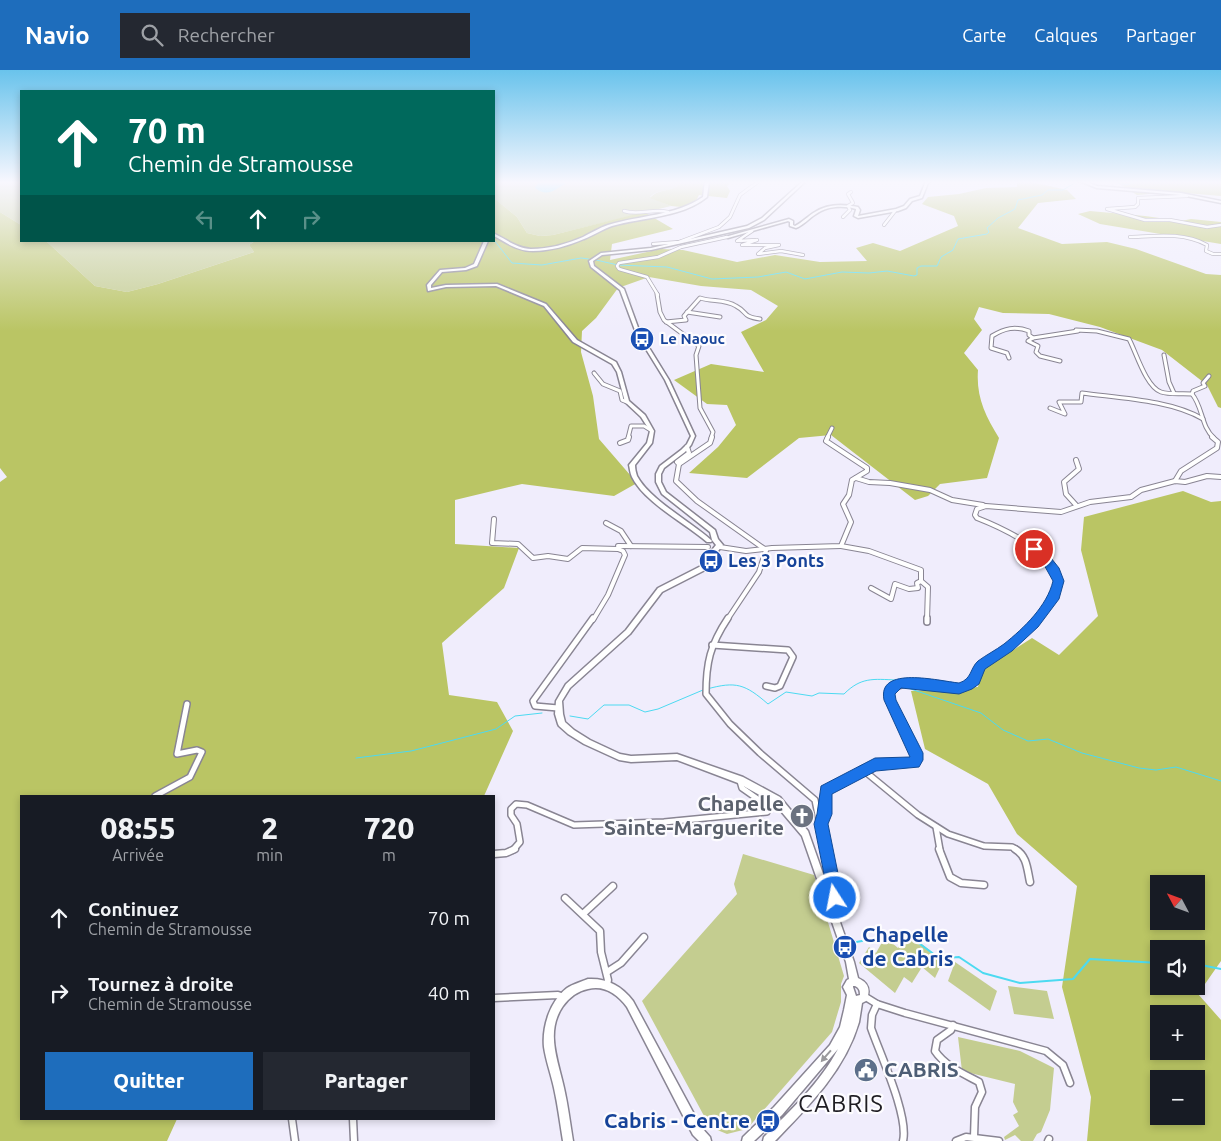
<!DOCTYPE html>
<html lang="fr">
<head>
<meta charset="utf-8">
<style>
	body { margin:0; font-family:Ubuntu,sans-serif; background:#242831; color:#f1f3f6; height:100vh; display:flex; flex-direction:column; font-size:19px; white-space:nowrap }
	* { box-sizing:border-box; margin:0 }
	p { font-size:16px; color:#9ea1a6 }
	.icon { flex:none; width:28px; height:28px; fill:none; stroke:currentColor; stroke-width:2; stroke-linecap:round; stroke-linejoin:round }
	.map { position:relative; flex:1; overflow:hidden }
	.side { position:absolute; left:20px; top:725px; width:475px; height:325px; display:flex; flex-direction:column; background:#171b24; border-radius:0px; box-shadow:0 2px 8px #0003 }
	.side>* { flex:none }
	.hud { position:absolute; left:20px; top:20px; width:475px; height:152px; border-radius:0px; box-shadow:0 2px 8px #0003; background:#00695c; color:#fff; overflow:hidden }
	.needle { width:32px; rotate:311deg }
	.fabs { position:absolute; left:1150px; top:805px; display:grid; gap:10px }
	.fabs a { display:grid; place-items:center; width:55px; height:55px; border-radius:0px; background:#171b24; box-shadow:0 2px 8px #0003; font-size:25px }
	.pin { position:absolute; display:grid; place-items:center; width:42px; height:42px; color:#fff; margin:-21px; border:2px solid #fff; border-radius:50%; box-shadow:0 1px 5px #0007 }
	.me { position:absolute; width:55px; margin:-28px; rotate:349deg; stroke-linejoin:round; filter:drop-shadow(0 0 4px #0008) }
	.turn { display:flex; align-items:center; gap:18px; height:105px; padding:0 25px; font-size:22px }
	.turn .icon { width:65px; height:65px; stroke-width:2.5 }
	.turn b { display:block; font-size:35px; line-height:42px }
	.lanes { display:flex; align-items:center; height:48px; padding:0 25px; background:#0003; justify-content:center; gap:25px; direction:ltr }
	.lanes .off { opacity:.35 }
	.eta { display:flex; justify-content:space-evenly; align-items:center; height:85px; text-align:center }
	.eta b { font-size:30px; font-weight:800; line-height:35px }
	.cta { display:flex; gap:10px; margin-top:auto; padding:10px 25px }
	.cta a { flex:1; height:58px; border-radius:0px; background:#1e6dbc; color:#fff; font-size:20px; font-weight:800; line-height:58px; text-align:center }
	.cta a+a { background:#242831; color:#f1f3f6 }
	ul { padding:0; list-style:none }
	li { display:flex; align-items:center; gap:15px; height:75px; padding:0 25px }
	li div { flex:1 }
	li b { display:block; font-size:19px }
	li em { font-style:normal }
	header { display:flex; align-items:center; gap:30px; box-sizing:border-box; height:70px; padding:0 25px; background:#1e6dbc; color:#fff }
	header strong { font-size:24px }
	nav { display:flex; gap:28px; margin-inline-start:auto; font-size:18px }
	.search { width:350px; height:45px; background:#242831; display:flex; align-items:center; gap:12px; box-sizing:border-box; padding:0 18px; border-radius:0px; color:#9ea1a6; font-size:19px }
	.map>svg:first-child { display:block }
	.green { fill:#c4cd90 }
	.forest { fill:#bac564; fill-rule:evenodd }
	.water { fill:#4cdaf1 }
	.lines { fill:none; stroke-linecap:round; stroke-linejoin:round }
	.stream-far1 { stroke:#4cdaf1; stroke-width:1 }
	.stream { stroke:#4cdaf1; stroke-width:2 }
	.street-far4-casing { stroke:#898593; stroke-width:4 }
	.street-far3-casing { stroke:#898593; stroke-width:5 }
	.street-far2-casing { stroke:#898593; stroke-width:6 }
	.street-far1-casing { stroke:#898593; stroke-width:8 }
	.street-casing { stroke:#898593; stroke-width:9 }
	.secondary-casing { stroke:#898593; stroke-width:3 }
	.street-far4 { stroke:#fff; stroke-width:2.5 }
	.street-far3 { stroke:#fff; stroke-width:3 }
	.street-far2 { stroke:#fff; stroke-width:4 }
	.street-far1 { stroke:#fff; stroke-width:5 }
	.street { stroke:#fff; stroke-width:6 }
	.secondary { fill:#fff; fill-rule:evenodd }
	.oneway { fill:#9a999c }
	.route { fill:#1a73e8; stroke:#114b97 }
	.labels { text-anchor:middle; stroke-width:4.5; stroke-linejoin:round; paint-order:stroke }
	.far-transit-label { font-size:15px; font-weight:bold; fill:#164399; stroke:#fdfcff; text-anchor:start }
	.transit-label { font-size:18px; font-weight:bold; fill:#164399; stroke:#fdfcff; text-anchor:start }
	.near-worship-label { font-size:21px; font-weight:bold; fill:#5b616d; stroke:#fdfcff; text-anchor:end }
	.near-transit-label { font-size:21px; font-weight:bold; fill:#164399; stroke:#fdfcff; text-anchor:start }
	.near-service-label { font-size:21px; font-weight:bold; fill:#4e5e75; stroke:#fdfcff; text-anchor:start }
	.near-quarter-label { font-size:24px; letter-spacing:1px; fill:#1f1d23; stroke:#fdfcff }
</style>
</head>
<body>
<header>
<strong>Navio</strong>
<div class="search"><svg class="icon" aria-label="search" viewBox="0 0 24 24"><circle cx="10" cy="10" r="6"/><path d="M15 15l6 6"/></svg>Rechercher</div>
<nav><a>Carte</a><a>Calques</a><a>Partager</a></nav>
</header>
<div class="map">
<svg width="1221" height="1071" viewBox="0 0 1221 1071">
	<rect width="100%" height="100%" fill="#f0edfc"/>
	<!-- green -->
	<g class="green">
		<polygon points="0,111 21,111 21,155 0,142"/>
		<path d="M494,111H683C672,124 660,117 650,127L671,136L553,165L540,166L527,163L517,147L494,128Z"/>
		<polygon points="46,171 255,171 249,175 254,182 158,214 127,222 95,216"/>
		<polygon points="743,784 814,805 844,906 841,914 841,932 832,962 747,1059 727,1064 710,1057 642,931 737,824 734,814"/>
		<polygon points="907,862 943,891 935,908 922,897 912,913 904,907 895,923 859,893 869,877 876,883 885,867 898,878"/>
		<polygon points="955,892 997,921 990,941 948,911"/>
		<polygon points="1008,916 1047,921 1054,949 1014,944"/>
		<polygon points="958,967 1020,981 1054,998 1050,1040 1041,1062 1037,1064 1033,1071 1021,1071 1015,1065 1005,1070 1004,1067 1019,1056 1013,1045 1018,1042 1013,1032 1015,1014 962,1001"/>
	</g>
	<!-- forest -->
	<g class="forest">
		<path d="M683,111H732L727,116L730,121L727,128L699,125L692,138L671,136L650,128C659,117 672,124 683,111Z"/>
		<path d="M1017,111H1027L1067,120L1076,129L1038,133L1018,158L1062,174L1107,172L1136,179L1206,204L1221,205V338L1218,337L1207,315L1162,280L1100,257L1049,244L1003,243L979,237L974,249L982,260L964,283L978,300C976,327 985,345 999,368L987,408L940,414L928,426L915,430L831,365L799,368L747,408L689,403L718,377L736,355L727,335L707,334L674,310L711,294L764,302L741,262L766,250L778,236L751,220L701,216L649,207L618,218L596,248L582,261L581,282L593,326L599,369L637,413L614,426L522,414L455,430V474L519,478L504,518L442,573L449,625L497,632L513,661L484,726H21V1049H177L167,1071H0V412L7,407L0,398V142L21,155V171H46L95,216L127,222L158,214L254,182L249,175L255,171H494V128L517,147L527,163L540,166L553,165L644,142L673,159L612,174L610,190L661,179L683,180L737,192L775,185L820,192L867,191L856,178L873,173L900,181L958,156L954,146L922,134L928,127L959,124L986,118L1017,117Z"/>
		<polygon points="1115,111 1221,111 1221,126 1173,122 1137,125"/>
		<polygon points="1090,141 1145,146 1181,151 1191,149 1221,152 1221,174 1100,154 1078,144"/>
		<path d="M1183,421L1211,432L1221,431V891L1198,924L1221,950V1071H1087L1091,1027L1062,917L1077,816L1017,764L988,714L925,679L911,621L978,617L981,601L1032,568L1059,585L1098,546L1081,480L1084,447ZM1159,814H1196V851H1159ZM1159,879H1196V916H1159ZM1159,944H1196V981H1159ZM1159,1009H1196V1046H1159Z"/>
	</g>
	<!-- water -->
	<path class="water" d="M561,111L565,114C555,119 548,128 535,118L538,113Z"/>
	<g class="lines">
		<!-- stream-far1 -->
		<g class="stream-far1">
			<polyline points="1062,111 1070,113"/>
			<polyline points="1108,111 1127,115 1136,111"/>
			<polyline points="494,170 512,193 542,195 581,188 589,189"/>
			<polyline points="596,190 618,195 667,197 712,209 758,207 786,202 805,209 842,202 869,203 887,201 914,206 917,205 917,198 921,196 937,196 941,187 953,180 958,169 987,164 989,162 987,158 998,148 1015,139 1018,130 1042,125 1048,120 1063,120 1078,111"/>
			<polyline points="905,617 981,643 1003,660 1028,671 1048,669 1082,683 1139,698 1156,700 1176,697 1221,711"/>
			<path d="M707,619C736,611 745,614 768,634L786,622L812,626L819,623L844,624C861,607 873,609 896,610"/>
			<polyline points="570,646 588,649 604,635 629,635 645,642 658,639 703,620"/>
			<polyline points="356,688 411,681 496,659 515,646 542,643"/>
		</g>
		<!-- stream -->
		<g class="stream">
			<polyline points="851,873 905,863 935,885 945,888 959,887 983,903 1020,913 1073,909 1090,889 1159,893"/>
			<polyline points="1196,894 1221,899"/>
		</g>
		<!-- street-far4 casing -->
		<g class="street-far4-casing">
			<g id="street-far4">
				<polyline points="1187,126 1138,128 1138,134 1135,137 1107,139 1145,150 1170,150 1207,157 1221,155"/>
				<path d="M624,141C639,146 653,138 668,142"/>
				<polyline points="843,147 850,140 848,136 853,133 848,124 851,122"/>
				<polyline points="884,155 895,141"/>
				<polyline points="752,161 737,171 757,170 742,175 779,175 765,178 758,184 781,181 803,185"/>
				<path d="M1130,167C1156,166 1183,162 1207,175L1206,181L1213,184H1221"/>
				<polyline points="653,174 679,172 719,157 730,147 740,125 759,111"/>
				<polyline points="658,225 647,207 619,199 617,196 619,193 658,187 681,177 727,167"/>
			</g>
		</g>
		<!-- street-far3 casing -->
		<g class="street-far3-casing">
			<g id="street-far3">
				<polyline points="657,224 660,242 664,250 699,276 696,285 700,338 713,362 711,368"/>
				<polyline points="687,242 720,247"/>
				<path d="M666,252L686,250L684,246L700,228C712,232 725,229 736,236C749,243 741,246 760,249"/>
				<path d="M1076,260L1097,261L1129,269C1136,282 1146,317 1161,322C1170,325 1182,323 1192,324C1203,337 1201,357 1214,368"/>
				<polyline points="1164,285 1169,312 1174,323"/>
				<path d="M1009,288L1007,283L991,278L992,266C1005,258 1015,256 1029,261V265L1033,268"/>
				<polyline points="1060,291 1040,286 1036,282 1038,276 1028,271 1033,268 1078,261"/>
				<polyline points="594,303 603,314 620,321 622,330 627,332"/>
				<polyline points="1192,324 1193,321 1205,316 1203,313 1209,306"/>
				<path d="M1050,338L1065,344L1059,332H1081L1082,323C1119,328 1171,330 1203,349"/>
				<polyline points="628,368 631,356 644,356 652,361"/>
				<polyline points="827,368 832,358"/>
			</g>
		</g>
		<!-- street-far2 casing -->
		<g class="street-far2-casing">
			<g id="street-far2">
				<polyline points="620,373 628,370 629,367"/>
				<polyline points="687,377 689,383 677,392 679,394 676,411 697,431 766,480"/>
				<polyline points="1076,390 1079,399 1064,412 1066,424 1076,435"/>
				<polyline points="679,394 710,373 712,367"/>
				<polyline points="856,408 869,412 890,413 930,420 952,430 983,435"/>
				<polyline points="1175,411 1181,401 1217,378 1218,372 1212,367"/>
				<polyline points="494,449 492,473 518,474 533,488 548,486 568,489 582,478 618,479 623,481 625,485 608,525 593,550"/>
				<polyline points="606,453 621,461 631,476"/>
				<polyline points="618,476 708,477"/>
				<polyline points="841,476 869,481 921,500 921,511 917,513 918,518 909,519 895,514 891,529 871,518"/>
				<polyline points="720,477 746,481 772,478 841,476 851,452 843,434 849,425 852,410 867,401 867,398 826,371 828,367"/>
				<polyline points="921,511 928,517 927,550"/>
				<polyline points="727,550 759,502 766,480"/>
				<path d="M1038,550C1046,541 1056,529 1058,517C1063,485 1000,457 977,448L975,445L977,439L986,436L1061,442L1090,432L1131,427L1141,420L1175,411L1185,412L1207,406L1221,407"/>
			</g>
		</g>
		<!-- street-far1 casing -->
		<g class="street-far1-casing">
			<g id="street-far1">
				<path d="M728,548C710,575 706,593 706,624L730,654L760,683L815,730L825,780"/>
				<polyline points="927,552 927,548"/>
				<polyline points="712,575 788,580 793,587 780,616 775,618 766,616"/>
				<polyline points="558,638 535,636 533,631 593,548"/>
				<polyline points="862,699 918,745 948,764 984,776 1012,777 1017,780"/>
				<polyline points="155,726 190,707 202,682 197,680 177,684 187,634"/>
				<path d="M821,755L825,744L826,721L831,716L875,694L914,693L917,690L916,683L890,631L889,623C912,599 940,628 966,616C974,613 974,604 979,598C987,589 999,585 1008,578C1019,569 1029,559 1039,548"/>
				<polyline points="936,757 940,780"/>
				<polyline points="513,780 520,772 517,754 511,745 511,739 516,734 527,735 574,755 664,752 767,742 769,737 742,718 740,711"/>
			</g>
		</g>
		<!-- street casing -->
		<g class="street-casing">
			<g id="street">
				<polyline points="825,779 835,828 828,830"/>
				<polyline points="939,779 950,807 961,813 984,815"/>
				<path d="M1015,779C1027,786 1027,798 1030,812"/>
				<polyline points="494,784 506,783 515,779"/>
				<polyline points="565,828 600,861 601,882 608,910 607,915"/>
				<polyline points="584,843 613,816"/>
				<polyline points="607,902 621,893 644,867"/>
				<polyline points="864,926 877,934 905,943 1046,981 1063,995 1070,1013"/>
				<polyline points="494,928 558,925 564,927"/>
				<path d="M877,934L872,945L871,958C880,984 909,1046 903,1071"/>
				<path d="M953,955L951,960L937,970L935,981C945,996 964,1004 979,1012L982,1022L975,1037L974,1067"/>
				<polyline points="292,1049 295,1071"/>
				<polyline points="353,1049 354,1071"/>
				<polyline points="956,1071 966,1067 999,1071"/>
				<polyline points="1048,1071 1049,1069"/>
			</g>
		</g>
		<!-- secondary casing -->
		<g class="secondary-casing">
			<g id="secondary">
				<path d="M705,111H709L707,127C681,148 643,147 612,156C603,159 594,165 584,169C568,176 550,181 533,181C517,181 507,173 494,166V164H495C507,170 517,178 531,179C549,179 567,174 583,167C591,163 599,158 608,155C640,145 675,146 703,127Z"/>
				<path d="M803,111H806L764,150L749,158L651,180L602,185L593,191L594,196L624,219L640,263L669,310L695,366L691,375L685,382L664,398L661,404V412L666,422L715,460L718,469L723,475L718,481L713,493L707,499L662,522L630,564L570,618L562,631L563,644L565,652L574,660L590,670L620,684L631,686L677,684L743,707L780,727L808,761L809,764L854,892L858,908C869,913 871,920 866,931L862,933C861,939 860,946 859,952C845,1000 809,1036 775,1071H763L764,1067C791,1040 820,1013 838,979L782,1045L754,1071H742L743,1067L774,1037L830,975L840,957L844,940L847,925L843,917L847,910L849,909L846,892L802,766L774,733L738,713L677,690L631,692L619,690L584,674L568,664L559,656L558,654L555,644L556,631L566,614L626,560L658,518L703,495L708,490L712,480L716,475L712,470L710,462L662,424L656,412V404L660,396L681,380L687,374L691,366L665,310L636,263L620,220L591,197L589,191L601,183L651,178L747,156L762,148ZM853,916H855C859,918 860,920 860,925L856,926L853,917Z"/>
				<path d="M927,111H931L928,113L922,128L912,131L906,138L898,141L858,148L854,146L856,140V139C843,135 827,136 816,144C809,148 804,155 796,158L790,156V152L788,151L728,168L725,167L789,149L793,151V155L795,156C803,152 808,146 815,142C827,134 844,134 858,137L860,140L858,146L896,139L904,136L910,129L920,126L925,113Z"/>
				<polygon points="1079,111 1084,111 1097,116 1181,123 1221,131 1221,133 1181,125 1097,118"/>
				<path d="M484,171H488L477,196L466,200L442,202L431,215V218L446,215L497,214L546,234L577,270L616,292L621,302L629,331L645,345L654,361L652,373L635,395C635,399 636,403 637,406C649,429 691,452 711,470L712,471L711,472H707C685,453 645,433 632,407C630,403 630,399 629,395L647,373L650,361L641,347L625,332L617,302L612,294L573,272L544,236L496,216L446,217L428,221L427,215L440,200L465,198L474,194Z"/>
				<path d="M588,909C607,908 622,916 633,931L701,1057L710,1067L711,1071H699L693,1065L627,937C617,924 605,915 588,919C577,921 569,928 563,936C545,962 558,990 564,1018C568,1035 570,1053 573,1071H563C560,1053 558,1036 554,1018C551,1004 546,991 544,977C542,957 550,931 567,918C573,914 581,912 588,909Z"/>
			</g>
		</g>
		<!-- street-far4 -->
		<use href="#street-far4" class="street-far4"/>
		<!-- street-far3 -->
		<use href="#street-far3" class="street-far3"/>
		<!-- street-far2 -->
		<use href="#street-far2" class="street-far2"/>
		<!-- street-far1 -->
		<use href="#street-far1" class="street-far1"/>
		<!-- street -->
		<use href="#street" class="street"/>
		<!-- secondary -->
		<use href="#secondary" class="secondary"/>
	</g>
	<!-- one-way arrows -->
	<defs><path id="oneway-solid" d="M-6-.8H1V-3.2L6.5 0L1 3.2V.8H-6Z" transform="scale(1.25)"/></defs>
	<use class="oneway" href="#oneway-solid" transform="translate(826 986) rotate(131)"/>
	<!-- sky -->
	<linearGradient id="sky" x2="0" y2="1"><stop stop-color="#69c3ec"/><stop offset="0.43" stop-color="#f8f7fe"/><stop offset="1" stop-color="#f8f7fe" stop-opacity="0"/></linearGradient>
	<rect width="1221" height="261" fill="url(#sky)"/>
	<!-- route -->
	<path class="route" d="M1034,475L1051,488L1059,498L1064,511L1059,529L1038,557L1012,581L985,599L979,614L972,619L959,624L901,618L895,624L896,630L923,683V690L919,697L876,701L832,724V744L828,754L843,828L841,834L835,836L830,834L814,754L817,744L821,716L875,688L910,687L884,630C877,595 939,611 959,613C972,609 970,598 978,591C986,585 996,580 1004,574C1024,558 1047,536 1053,511L1043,493L1029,479Z"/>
	<!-- icons -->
	<defs>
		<g id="bus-disc" transform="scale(1.25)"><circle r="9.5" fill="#1a4fb4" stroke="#fdfcff"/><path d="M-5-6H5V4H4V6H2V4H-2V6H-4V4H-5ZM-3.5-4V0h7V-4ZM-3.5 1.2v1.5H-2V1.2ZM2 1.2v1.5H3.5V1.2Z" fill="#fff"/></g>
		<g id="church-disc" transform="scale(1.25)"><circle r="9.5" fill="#6b7280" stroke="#fdfcff"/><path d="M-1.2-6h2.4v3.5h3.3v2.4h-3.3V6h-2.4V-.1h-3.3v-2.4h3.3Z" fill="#fff"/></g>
		<g id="civic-disc" transform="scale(1.25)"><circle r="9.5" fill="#5c6f8a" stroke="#fdfcff"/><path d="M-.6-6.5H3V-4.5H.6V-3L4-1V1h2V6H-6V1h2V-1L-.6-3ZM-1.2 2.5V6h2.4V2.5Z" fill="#fff"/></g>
	</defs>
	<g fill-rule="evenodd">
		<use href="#bus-disc" x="642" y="269"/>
		<use href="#bus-disc" x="711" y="491"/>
		<use href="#church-disc" x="802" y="746"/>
		<use href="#bus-disc" x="845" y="877"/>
		<use href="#civic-disc" x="866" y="1000"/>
		<use href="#bus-disc" x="768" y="1051"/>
	</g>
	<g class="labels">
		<!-- far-transit labels -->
		<g class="far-transit-label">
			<text x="660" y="274">Le Naouc</text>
		</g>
		<!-- transit labels -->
		<g class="transit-label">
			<text x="728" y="497">Les 3 Ponts</text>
		</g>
		<!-- near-worship labels -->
		<g class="near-worship-label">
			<text x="784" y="741">Chapelle<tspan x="784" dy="24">Sainte-Marguerite</tspan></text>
		</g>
		<!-- near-transit labels -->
		<g class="near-transit-label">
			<text x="862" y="872">Chapelle<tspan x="862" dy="24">de Cabris</tspan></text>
			<text x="750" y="1058" text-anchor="end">Cabris - Centre</text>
		</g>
		<!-- near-service labels -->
		<g class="near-service-label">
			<text x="884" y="1007">CABRIS</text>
		</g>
		<!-- near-quarter labels -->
		<g class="near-quarter-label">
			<text x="841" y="1042">CABRIS</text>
		</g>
	</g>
</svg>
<div class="fabs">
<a><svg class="needle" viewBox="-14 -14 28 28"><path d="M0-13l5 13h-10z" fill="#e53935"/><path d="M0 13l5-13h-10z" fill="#9ea1a6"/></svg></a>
<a><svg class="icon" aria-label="sound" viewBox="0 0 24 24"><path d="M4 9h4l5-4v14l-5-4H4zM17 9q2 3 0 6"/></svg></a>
<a>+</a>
<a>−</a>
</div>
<div class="pin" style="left:1034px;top:479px;background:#d93025"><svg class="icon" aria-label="arrive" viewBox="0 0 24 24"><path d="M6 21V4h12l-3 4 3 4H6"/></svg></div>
<svg class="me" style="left:835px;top:828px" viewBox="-20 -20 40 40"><circle r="17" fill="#1a73e8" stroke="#fff" stroke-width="3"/><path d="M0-11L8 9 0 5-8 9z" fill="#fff"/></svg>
<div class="hud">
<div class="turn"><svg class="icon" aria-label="ahead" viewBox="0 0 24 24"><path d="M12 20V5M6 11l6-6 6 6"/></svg><div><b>70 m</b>Chemin de Stramousse</div></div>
<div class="lanes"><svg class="icon off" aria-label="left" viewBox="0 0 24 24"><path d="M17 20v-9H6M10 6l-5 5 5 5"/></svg><svg class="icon" aria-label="ahead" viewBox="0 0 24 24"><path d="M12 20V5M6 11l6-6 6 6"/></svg><svg class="icon off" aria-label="right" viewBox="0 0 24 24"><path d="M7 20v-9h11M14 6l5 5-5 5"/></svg></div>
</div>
<section class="side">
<div class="eta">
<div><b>08:55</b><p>Arrivée</p></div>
<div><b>2</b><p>min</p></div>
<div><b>720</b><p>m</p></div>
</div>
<ul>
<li><svg class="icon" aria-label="ahead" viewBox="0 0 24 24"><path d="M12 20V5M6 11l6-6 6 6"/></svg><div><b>Continuez</b><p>Chemin de Stramousse</p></div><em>70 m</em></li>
<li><svg class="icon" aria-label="right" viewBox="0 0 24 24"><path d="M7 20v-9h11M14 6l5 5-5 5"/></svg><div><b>Tournez à droite</b><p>Chemin de Stramousse</p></div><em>40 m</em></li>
</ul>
<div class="cta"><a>Quitter</a><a>Partager</a></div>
</section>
</div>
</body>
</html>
